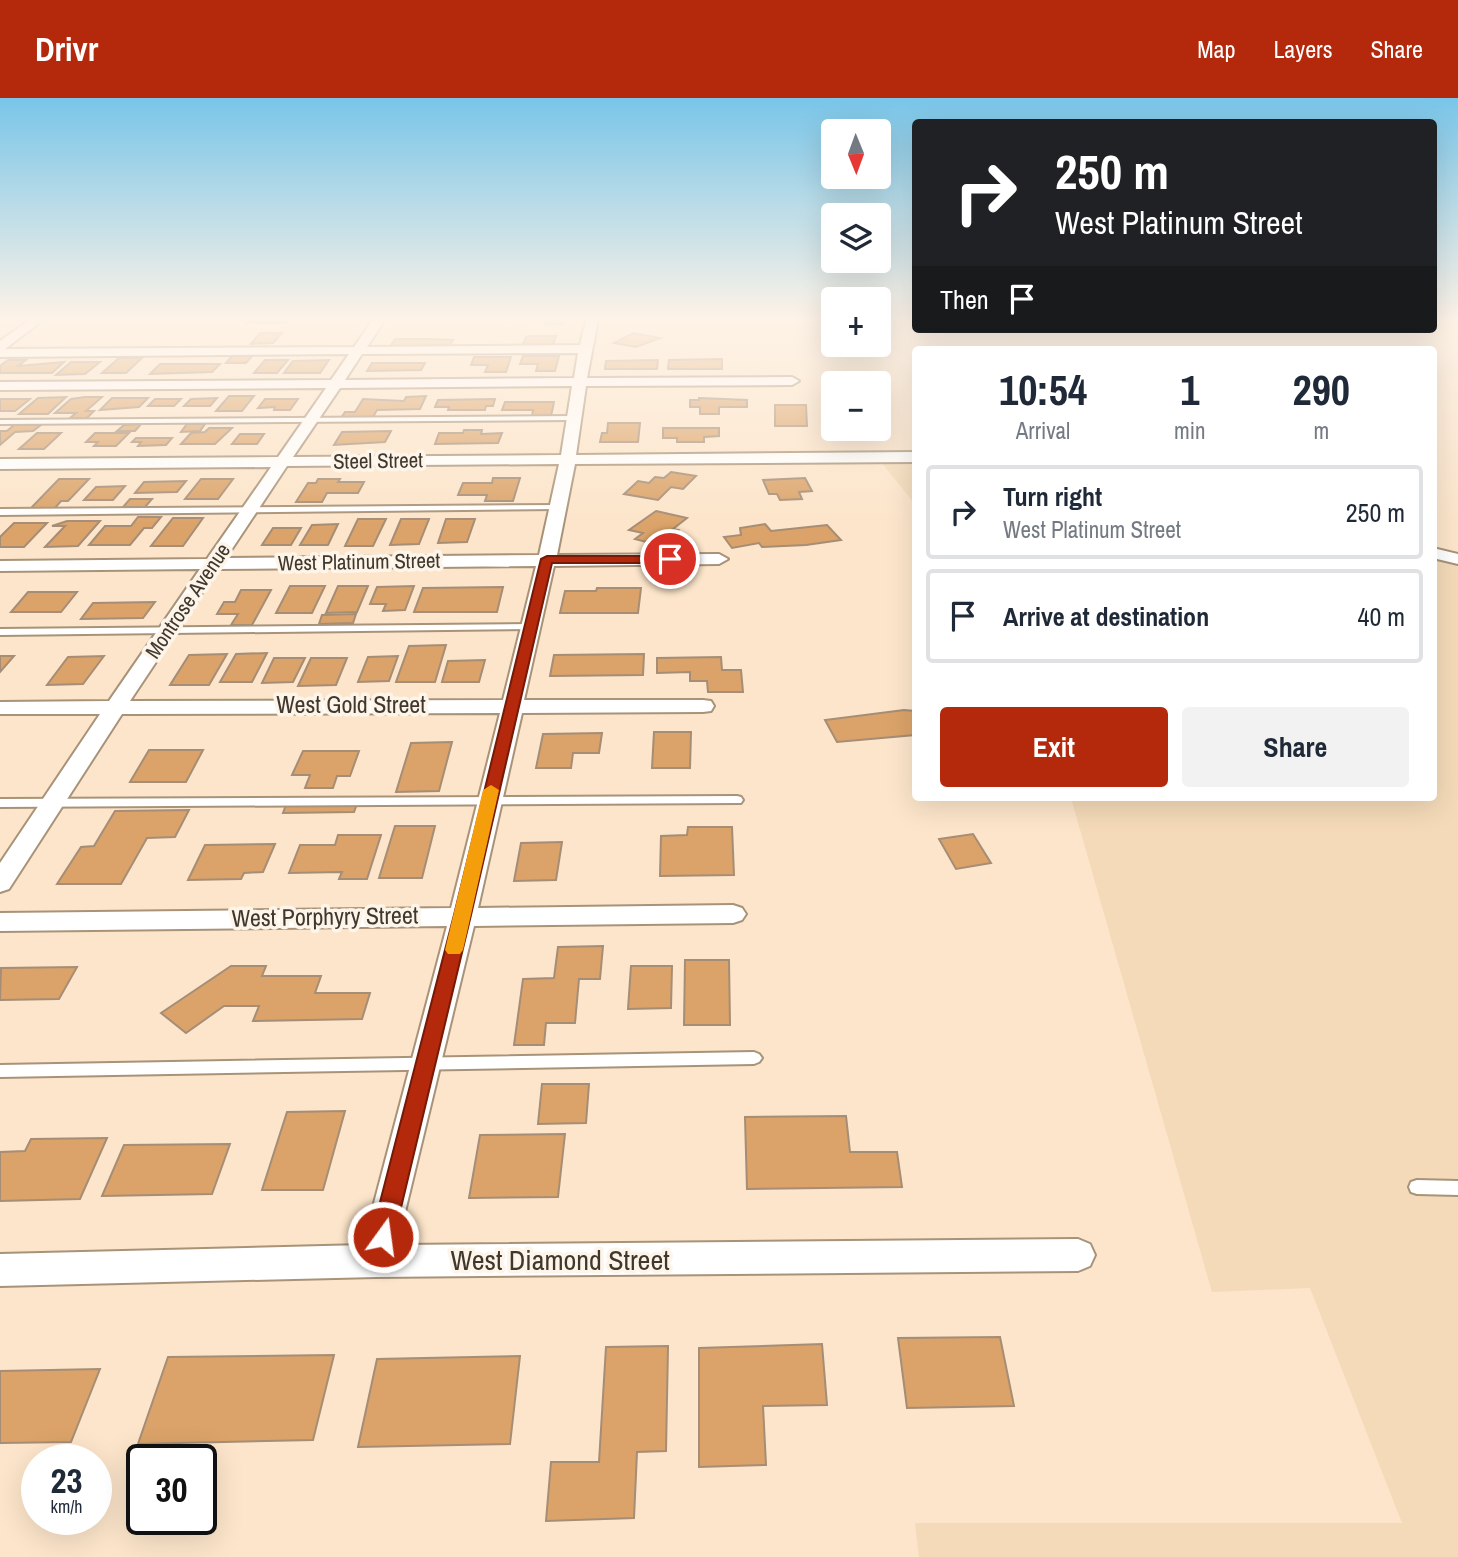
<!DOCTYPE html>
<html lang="en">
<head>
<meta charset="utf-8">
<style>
	body { margin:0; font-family:"Archivo Narrow",sans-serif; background:#f2f2f3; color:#1f2937; height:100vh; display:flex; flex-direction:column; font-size:26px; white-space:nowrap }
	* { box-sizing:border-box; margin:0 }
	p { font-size:23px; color:#747a83 }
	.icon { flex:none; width:38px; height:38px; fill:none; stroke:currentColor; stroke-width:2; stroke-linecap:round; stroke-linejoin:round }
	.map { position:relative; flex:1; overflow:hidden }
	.side { position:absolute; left:912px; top:248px; width:525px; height:455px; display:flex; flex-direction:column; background:#fff; border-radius:7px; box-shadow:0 7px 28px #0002 }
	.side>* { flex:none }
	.top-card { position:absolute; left:912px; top:21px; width:525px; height:214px; border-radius:7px; box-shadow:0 7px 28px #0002; background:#202124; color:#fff; overflow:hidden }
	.needle { width:46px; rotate:179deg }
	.tools { position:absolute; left:821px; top:21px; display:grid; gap:14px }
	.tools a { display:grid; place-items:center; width:70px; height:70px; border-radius:7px; background:#fff; box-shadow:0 7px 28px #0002; font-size:35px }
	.speed { position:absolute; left:21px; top:1346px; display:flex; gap:14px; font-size:35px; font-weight:700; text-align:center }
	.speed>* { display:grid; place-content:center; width:91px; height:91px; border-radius:50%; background:#fff; box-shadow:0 7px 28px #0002; line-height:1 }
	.speed small { font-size:18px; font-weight:400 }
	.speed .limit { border:4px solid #111; border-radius:10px; background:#fff; color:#111 }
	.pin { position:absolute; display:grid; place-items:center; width:60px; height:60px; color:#fff; margin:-30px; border:4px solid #fff; border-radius:50%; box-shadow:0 2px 7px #0007 }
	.me { position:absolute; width:77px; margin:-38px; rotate:14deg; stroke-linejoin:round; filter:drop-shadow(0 0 5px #0008) }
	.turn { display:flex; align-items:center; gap:24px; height:147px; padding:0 28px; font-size:32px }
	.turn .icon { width:91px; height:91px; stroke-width:2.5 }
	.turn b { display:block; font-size:49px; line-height:60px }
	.then { display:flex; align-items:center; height:66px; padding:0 28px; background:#0003; gap:14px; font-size:26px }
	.eta { display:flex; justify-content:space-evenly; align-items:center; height:119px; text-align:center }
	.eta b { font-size:42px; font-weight:800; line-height:49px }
	.button { display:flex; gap:14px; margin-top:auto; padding:14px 28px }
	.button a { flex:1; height:80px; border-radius:7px; background:#b4280b; color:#fff; font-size:28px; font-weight:800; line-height:80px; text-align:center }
	.button a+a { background:#f2f2f3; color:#1f2937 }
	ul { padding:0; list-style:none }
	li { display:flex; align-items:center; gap:21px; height:94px; margin:0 14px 10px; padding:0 14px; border:4px solid #e0e1e3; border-radius:7px }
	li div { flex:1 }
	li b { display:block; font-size:26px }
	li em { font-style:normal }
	header { display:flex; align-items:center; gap:42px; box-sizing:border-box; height:98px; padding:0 35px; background:#b4280b; color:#fff }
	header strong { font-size:33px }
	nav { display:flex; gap:38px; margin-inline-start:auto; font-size:24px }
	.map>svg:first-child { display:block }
	.built { fill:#f4dab8 }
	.building { fill:#dba369; stroke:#a58d76; stroke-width:2 }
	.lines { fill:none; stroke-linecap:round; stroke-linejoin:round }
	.service-casing { stroke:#a89379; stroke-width:4 }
	.minor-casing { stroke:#a89379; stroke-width:4 }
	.service { fill:#fff; fill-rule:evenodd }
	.minor { fill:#fff; fill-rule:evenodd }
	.route { fill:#b4280b; stroke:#751a07; stroke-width:2 }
	.slow { fill:#f59e0b }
	.labels { text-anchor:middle; stroke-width:7; stroke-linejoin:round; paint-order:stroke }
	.far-street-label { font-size:21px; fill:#41382d; stroke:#fef5ea }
	.street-label { font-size:24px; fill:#41382d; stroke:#fef5ea }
	.near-street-label { font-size:28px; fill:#41382d; stroke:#fef5ea }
</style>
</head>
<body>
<header>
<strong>Drivr</strong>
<nav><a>Map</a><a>Layers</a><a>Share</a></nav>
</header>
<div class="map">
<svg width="1458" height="1459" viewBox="0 0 1458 1459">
	<rect width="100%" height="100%" fill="#fce5ca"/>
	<!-- built -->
	<g class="built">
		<polygon points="877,359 915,359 915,406"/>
		<polygon points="1433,455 1458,461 1458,1459 919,1459 915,1425 1402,1425 1310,1190 1212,1194 1071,700 1433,700"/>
	</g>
	<!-- building -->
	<g class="building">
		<polygon points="249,222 287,222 285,225 246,225"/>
		<polygon points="532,222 565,222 564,226 546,226 546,224 532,224"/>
		<polygon points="260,235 282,235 273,245 251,246"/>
		<polygon points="633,235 660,240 636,249 614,245"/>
		<polygon points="530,238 556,238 552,249 522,249 526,239"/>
		<polygon points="395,241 430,241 453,242 449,249 390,249"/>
		<polygon points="232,258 252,258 246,265 226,265"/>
		<polygon points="523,258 559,258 555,273 536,273 538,266 520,266"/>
		<polygon points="474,259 511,259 506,274 485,274 488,267 471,267"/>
		<polygon points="119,260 142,260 126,275 102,275"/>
		<polygon points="722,261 722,271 668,271 669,262"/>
		<polygon points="8,262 26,262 18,268 64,264 52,275 0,275 0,268"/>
		<polygon points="265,262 288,262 277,275 254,275"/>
		<polygon points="329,262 320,275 284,275 293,263"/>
		<polygon points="658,262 657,271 605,271 606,263"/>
		<polygon points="71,264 100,264 85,276 56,277"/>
		<polygon points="372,265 425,265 421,272 367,273"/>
		<polygon points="160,266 220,266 212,274 150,276"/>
		<polygon points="229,298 254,298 242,313 216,313"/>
		<polygon points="426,298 420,311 377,312 373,319 341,320 345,314 355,314 363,301 404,303 406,299"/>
		<polygon points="66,299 48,316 19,316 38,300"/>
		<polygon points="85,299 102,299 86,313 94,313 87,320 70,320 76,315 55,315 71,301"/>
		<polygon points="112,300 148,300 139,309 100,312"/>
		<polygon points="217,300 210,308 184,308 191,301"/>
		<polygon points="699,300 747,302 747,309 719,309 719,316 700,316 700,309 690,309 690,302 699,302"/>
		<polygon points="0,301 30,301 15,313 0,313"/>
		<polygon points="155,301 181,301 174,308 148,308"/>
		<polygon points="265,301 298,301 290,312 274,312 275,309 258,310"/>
		<polygon points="495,301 493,308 486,308 485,312 448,312 449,309 435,309 438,302"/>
		<polygon points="505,304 554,304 551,318 532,318 533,312 502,312"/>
		<polygon points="775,307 806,307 807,328 775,328"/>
		<polygon points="608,325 640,325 638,344 600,344 602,335 607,335"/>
		<polygon points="141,326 135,333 117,333 124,327"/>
		<polygon points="187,326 205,326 200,333 181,334"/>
		<polygon points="14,327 41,327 33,333 15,334 0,347 0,333 7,333"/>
		<polygon points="209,330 232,330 215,346 181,346 191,335 205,334"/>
		<polygon points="663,330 719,330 719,338 704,339 704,344 677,344 677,340 663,340"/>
		<polygon points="464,332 482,332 481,336 502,335 498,345 435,346 439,335 463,335"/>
		<polygon points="391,333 385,344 334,347 342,334"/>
		<polygon points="37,335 61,335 44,351 19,351"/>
		<polygon points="95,335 129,335 116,348 94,348 98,344 86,344"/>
		<polygon points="240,336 264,336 257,346 232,346"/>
		<polygon points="136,340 172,340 166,347 138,348 141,344 132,344"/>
		<polygon points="671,374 696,378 683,391 671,389 658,402 624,396 638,383 649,385 655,379 664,380"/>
		<polygon points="493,380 520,380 513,403 485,403 487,397 458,397 463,385 492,385"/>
		<polygon points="805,380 812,393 799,394 802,401 780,402 777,396 769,396 763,382"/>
		<polygon points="59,381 89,381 68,403 61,403 55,410 31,410"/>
		<polygon points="201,381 233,381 218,401 185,401"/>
		<polygon points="318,381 340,381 338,384 364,384 358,395 327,395 322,404 296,404 308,385 316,385"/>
		<polygon points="186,383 177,394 135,395 144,384"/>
		<polygon points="125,388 113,402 84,402 96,389"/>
		<polygon points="130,401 152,401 145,409 123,409"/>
		<polygon points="656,413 687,420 673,431 678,432 658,447 635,441 643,435 629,432"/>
		<polygon points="138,419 161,419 152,430 144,430 130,447 89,447 105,428 131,428"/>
		<polygon points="173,420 203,420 183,448 151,448"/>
		<polygon points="358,421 386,421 373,448 345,448"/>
		<polygon points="401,421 429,421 419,446 390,447"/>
		<polygon points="446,421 475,421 467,444 438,445"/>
		<polygon points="67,423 100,423 78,448 45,449 65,428 52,428"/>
		<polygon points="14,425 47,425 24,449 0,449 0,439"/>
		<polygon points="338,426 328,447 300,447 312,427"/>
		<polygon points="765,426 771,433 827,427 841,442 806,447 762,449 759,445 732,450 724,439 741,437 740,430"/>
		<polygon points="273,430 301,430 291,447 262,447"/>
		<polygon points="290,488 325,488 312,515 276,515"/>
		<polygon points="338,488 368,488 357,514 326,515"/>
		<polygon points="414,488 405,512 383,513 386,506 370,506 377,489"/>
		<polygon points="503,489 497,514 414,514 423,490"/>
		<polygon points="597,490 641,490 638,515 560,515 565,493 596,493"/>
		<polygon points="241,492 271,492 252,527 231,527 238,516 217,516 224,504 235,504"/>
		<polygon points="28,494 77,494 61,514 11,514"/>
		<polygon points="155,504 143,520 81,521 93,505"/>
		<polygon points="356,516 353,525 319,526 322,517"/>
		<polygon points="446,547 435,584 396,584 409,548"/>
		<polygon points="267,555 252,584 220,584 236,556"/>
		<polygon points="227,556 209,587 170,587 189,557"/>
		<polygon points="644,556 643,577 550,578 554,557"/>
		<polygon points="0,558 14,558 0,574"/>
		<polygon points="104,558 83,586 47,587 68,559"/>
		<polygon points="398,558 389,583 358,584 368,559"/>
		<polygon points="721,559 722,572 741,572 743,594 708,594 707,583 690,583 690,574 657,575 657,560"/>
		<polygon points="274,560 305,560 293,584 262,585"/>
		<polygon points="311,560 347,560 336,587 298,588"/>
		<polygon points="485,562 479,584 442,584 448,563"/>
		<polygon points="904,612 915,613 915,637 837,644 825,622"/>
		<polygon points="654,634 691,634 690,670 652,670"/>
		<polygon points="602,635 599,655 573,655 571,670 536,670 543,636"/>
		<polygon points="452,644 439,693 396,694 411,645"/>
		<polygon points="149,652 203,652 186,684 130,684"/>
		<polygon points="303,653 359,653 350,678 337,678 333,690 305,690 310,677 292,677"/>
		<polygon points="357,706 354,714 283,715 286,707"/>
		<polygon points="189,712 175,739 147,740 121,786 57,786 81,749 94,748 115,713"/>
		<polygon points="395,728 435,728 422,780 379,780"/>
		<polygon points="688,729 732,729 734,777 660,778 661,738 687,737"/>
		<polygon points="973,736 991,765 956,771 939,741"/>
		<polygon points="338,737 381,737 367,781 339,781 342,774 289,775 300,747 335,747"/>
		<polygon points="562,744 556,782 514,783 521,745"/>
		<polygon points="275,746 263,774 244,775 241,781 188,782 205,747"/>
		<polygon points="603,848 600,881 579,881 575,925 546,925 544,947 514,947 523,881 554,880 558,849"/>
		<polygon points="685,862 729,862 730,927 684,927"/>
		<polygon points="231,868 266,868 262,878 321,878 315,895 370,895 362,921 253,923 259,908 224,908 186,935 161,915"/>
		<polygon points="631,868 672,868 671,910 628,911"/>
		<polygon points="77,869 59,901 0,902 1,870"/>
		<polygon points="542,986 589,986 586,1025 538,1026"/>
		<polygon points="345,1013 323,1092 262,1092 287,1014"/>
		<polygon points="846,1018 850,1054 897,1054 902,1089 747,1091 745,1019"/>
		<polygon points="565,1036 558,1099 469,1100 480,1037"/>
		<polygon points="107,1040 80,1101 0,1103 0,1054 25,1053 31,1041"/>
		<polygon points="230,1046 212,1096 102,1098 124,1047"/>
		<polygon points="1000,1239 1014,1308 907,1310 898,1240"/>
		<polygon points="822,1246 827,1307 763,1308 766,1367 699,1369 699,1250"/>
		<polygon points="668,1248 666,1353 637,1354 634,1420 546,1423 551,1364 599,1364 606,1249"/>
		<polygon points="334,1257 313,1342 138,1346 168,1259"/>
		<polygon points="520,1258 510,1346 358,1349 377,1261"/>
		<polygon points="100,1271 71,1344 0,1345 0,1273"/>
	</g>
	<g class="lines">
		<!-- service casing -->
		<g class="service-casing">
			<g id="service">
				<polygon points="577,318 578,320 574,322 0,326 0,322"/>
				<polygon points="560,407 560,411 557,411 0,417 0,411"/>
				<polygon points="530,526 535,529 533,531 0,537 0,531"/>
				<polygon points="737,698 741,699 743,702 741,705 0,709 0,701"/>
				<polygon points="754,954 759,956 762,960 759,964 754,966 0,979 0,967"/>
				<polygon points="1417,1082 1458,1083 1458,1097 1417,1096 1411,1094 1409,1089 1411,1084"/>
			</g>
		</g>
		<!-- minor casing -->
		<g class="minor-casing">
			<g id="minor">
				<path d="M30,222H43L5,251L354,249L373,222H385L367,249L580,247L586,222H598L587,280L792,279L799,283L792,287L586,288L576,357L915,354V364L575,366L557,457L719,456L728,461L719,466L554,468L524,602H703L711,603L714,608L711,613L703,614L522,615L478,810L733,807L742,810L746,816L742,822L733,825L474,828L397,1147L1078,1141L1090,1146L1095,1157L1090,1168L1078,1173L376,1179L0,1188V1156L363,1147L447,828L0,833V815L451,810L500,615L122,616L9,791L0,794V765L100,616H0V604L109,603L200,471L0,473V463L207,461L271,369L0,371V361L278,359L326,290L0,292V284L331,282L349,256L0,259V243ZM578,255L574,280L345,282L362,256ZM572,288L561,357L293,359L340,290ZM559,366L539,457L226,460L287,368ZM536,468L503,602L130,603L218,471Z"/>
				<polygon points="1433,450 1458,456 1458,466 1433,460"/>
			</g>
		</g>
		<!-- service -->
		<use href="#service" class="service"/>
		<!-- minor -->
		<use href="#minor" class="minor"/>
	</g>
	<!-- sky -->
	<linearGradient id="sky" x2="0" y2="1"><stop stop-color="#79c5e8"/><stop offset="0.52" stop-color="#fef3e7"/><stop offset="1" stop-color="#fef3e7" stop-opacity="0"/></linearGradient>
	<rect width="1458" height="426" fill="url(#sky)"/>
	<!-- route -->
	<polygon class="route" points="547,458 670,458 676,461 670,465 552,465 471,817 394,1139 390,1146 383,1149 375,1146 371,1139 454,817 541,461"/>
	<!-- slow -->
	<polygon class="slow" points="491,687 499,692 463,852 460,856 448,856 445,852 483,692"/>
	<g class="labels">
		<!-- far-street labels -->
		<g class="far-street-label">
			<text transform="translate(378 363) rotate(-1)" y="7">Steel Street</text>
			<text transform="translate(359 464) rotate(-1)" y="7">West Platinum Street</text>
			<text transform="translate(188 503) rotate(-56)" y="7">Montrose Avenue</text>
		</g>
		<!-- street labels -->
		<g class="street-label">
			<text x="351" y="615">West Gold Street</text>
			<text transform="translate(325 819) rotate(-1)" y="8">West Porphyry Street</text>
		</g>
		<!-- near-street labels -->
		<g class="near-street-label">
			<text x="560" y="1172">West Diamond Street</text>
		</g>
	</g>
</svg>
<div class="tools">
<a><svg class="needle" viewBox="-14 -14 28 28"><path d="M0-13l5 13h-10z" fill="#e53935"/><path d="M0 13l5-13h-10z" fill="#747a83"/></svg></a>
<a><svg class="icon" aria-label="layers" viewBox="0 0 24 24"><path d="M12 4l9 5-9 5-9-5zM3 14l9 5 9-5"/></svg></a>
<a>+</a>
<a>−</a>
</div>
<div class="speed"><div>23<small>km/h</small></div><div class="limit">30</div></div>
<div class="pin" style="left:670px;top:461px;background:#d93025"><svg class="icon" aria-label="arrive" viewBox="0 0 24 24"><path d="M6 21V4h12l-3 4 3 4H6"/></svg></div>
<svg class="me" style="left:383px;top:1139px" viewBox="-20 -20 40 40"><circle r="17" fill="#b4280b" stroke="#fff" stroke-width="3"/><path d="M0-11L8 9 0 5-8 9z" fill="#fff"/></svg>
<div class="top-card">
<div class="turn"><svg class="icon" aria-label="right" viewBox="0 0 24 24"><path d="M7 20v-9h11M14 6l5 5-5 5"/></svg><div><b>250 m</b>West Platinum Street</div></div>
<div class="then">Then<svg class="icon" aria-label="arrive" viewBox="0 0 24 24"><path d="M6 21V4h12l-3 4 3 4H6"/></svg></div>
</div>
<section class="side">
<div class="eta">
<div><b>10:54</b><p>Arrival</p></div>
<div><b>1</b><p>min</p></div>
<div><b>290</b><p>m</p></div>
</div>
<ul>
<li><svg class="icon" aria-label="right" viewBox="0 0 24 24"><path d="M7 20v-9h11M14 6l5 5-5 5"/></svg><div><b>Turn right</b><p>West Platinum Street</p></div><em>250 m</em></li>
<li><svg class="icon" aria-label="arrive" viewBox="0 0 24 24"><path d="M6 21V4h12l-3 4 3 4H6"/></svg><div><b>Arrive at destination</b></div><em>40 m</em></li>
</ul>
<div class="button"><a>Exit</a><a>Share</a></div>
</section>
</div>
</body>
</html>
